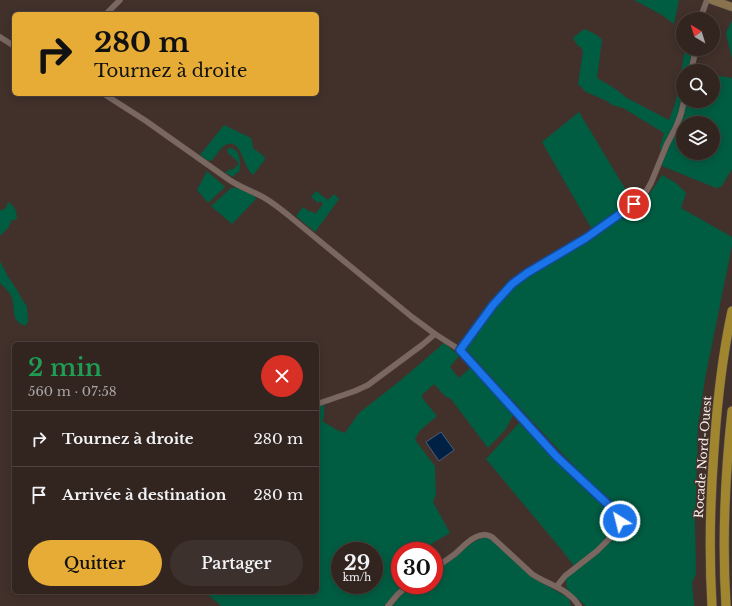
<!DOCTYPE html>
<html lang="fr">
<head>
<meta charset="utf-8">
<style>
	body { margin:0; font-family:"Libre Baskerville",serif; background:#3d312d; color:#f1f3f6; height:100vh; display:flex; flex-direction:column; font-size:15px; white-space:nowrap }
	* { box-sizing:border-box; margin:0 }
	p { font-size:13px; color:#a8a5a5 }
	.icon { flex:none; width:22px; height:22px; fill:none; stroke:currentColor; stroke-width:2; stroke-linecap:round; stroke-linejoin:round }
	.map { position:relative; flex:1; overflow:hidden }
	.sheet { position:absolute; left:12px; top:342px; width:307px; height:252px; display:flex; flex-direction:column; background:#322520; border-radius:6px; box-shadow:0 2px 10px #0003,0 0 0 1px #4d423e }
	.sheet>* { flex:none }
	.top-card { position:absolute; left:12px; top:12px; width:307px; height:84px; border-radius:6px; box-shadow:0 2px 10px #0003,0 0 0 1px #4d423e; background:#e6ac36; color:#111; overflow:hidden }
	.needle { width:26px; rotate:322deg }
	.controls { position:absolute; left:676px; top:12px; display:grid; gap:8px }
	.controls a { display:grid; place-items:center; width:44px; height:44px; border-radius:50%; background:#322520; box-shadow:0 2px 10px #0003,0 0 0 1px #4d423e; font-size:20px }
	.speed { position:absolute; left:331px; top:542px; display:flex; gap:8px; font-size:20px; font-weight:700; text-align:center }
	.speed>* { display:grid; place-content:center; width:52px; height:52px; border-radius:50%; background:#322520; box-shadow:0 2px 10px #0003,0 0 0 1px #4d423e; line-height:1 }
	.speed small { font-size:10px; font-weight:400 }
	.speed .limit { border:6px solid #d22; background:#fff; color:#111 }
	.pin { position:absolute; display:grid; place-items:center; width:34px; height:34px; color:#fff; margin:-17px; border:2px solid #fff; border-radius:50%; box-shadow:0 1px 4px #0007 }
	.me { position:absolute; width:44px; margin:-22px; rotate:324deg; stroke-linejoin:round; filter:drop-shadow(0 0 3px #0008) }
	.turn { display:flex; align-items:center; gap:14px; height:84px; padding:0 16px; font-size:18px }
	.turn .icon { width:52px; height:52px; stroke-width:2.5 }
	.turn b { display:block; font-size:28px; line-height:34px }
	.round { display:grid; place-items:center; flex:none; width:42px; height:42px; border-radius:21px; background:#3d312d }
	.headline { display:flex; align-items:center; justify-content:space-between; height:68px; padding:0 16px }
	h1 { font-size:24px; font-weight:600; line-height:30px; color:#1e9e55 }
	.action { display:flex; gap:8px; margin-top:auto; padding:8px 16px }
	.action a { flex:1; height:46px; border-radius:24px; background:#e6ac36; color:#111; font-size:16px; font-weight:600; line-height:46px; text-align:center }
	.action a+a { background:#3d312d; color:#f1f3f6 }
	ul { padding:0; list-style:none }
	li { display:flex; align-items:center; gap:12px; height:56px; padding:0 16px; border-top:1px solid #4d423e }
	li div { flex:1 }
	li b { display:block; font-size:15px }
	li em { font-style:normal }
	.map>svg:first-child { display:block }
	.green { fill:#005d42; fill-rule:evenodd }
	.water { fill:#002144; stroke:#4b5e76 }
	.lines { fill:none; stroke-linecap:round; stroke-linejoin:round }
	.minor-casing { stroke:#5e504b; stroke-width:6 }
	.secondary-casing { stroke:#5e504b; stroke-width:9 }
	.trunk-casing { stroke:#5e504b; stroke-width:10 }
	.minor { stroke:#7a6760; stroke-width:5.5 }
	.secondary { stroke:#88734e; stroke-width:8 }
	.trunk { stroke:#a0872f; stroke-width:9 }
	.route-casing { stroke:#114b97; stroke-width:10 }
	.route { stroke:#1a73e8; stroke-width:7 }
	.labels { text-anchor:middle; stroke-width:3; stroke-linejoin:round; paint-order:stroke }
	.street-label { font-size:12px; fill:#f9ede9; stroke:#42312b }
</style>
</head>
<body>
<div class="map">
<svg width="732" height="606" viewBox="0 0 732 606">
	<rect width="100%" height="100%" fill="#42312b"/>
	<!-- green -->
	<g class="green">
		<polygon points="634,0 679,0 674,24 662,15"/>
		<polygon points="732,20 732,59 726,33"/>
		<path d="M584,29C591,32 597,34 602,40L597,78L614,88L627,98L669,120L675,104L685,50L693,49L689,71H683V99L677,119L661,151L660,147L664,133L623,108L612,105L607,101L586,92L578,84L583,52L581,47L578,46L573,38Z"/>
		<path d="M713,75L732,78V169L721,187L716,188L662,166L663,159L683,116H685V114H683L687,101H713ZM683,123H713V153H683Z"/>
		<polygon points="579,112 633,202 593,231 542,142"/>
		<path d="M224,125L251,138L252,141L253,148L265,157L264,161L253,175C250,172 248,169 246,165C243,158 237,136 224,146C219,149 216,156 212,160L208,161L200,155Z"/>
		<path d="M229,148C241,148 241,164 239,173L237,172L233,177L226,173L229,169L230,170L234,169L239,163L228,153L227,150Z"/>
		<polygon points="207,171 225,187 208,203 197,190"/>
		<path d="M662,175L676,183L686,193L681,208L732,237V245L705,379L698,425L695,523L696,574L692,582L694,606H586L578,599L568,592L565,578L598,553L608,544L621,530L626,515L610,499L588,480L559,450L504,391L466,349C483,324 500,298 524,279L589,241L622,216L640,205L648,196Z"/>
		<path d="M231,188C240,187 252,192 256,199L232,224L211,206Z"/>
		<polygon points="316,191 328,200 334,194 339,199 315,232 296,216 303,207 310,212 311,211 315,214 316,213 323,204 320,201 318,203 312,198 311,197"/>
		<path d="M8,202C15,207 16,209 17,218L15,220H12L8,228L0,236V211L6,208Z"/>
		<path d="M0,261L7,275L17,290L23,301L27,306L28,322L25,326C10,320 16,310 12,298C11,293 4,287 0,283Z"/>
		<path d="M444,343L459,356L450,367L459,378L471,367L513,415L506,429L488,448L451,399L445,396L434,384L422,395L423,399L437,416C430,423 417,430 415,440L435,466L436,495L433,502L450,533L419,551H400V585H404L384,606H221L205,592H317V407L324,405V417L322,421L337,430L345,433L354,420L359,413L401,380ZM340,551H374V585H340Z"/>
		<path d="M519,423L585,490L612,513C615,517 617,522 615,527C614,531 610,534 607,537C597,549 587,557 574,566L561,549L486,459Z"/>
		<path d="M488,537L531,576C543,585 557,590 569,599L571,606H392L402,595L414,585H434V572C439,569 443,566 447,563C459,554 472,539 488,537Z"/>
	</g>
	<!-- water -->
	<polygon class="water" points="441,432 454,450 439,461 426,442"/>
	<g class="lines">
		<!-- minor casing -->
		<g class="minor-casing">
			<g id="minor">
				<polyline points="106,14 120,0"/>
				<polyline points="700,19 707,0"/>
				<polyline points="0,37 14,46"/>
				<polyline points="691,71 696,49"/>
				<path d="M104,94L146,121L228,179C238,186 249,190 259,195C270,200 279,208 288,215L412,317L435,334L460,350L556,455L589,488L612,508L617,514L620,521L619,526L610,538L597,551L565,576L557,586"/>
				<polyline points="460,350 493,305 512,284 527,273 586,238 634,204 644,195 651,183 667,144 676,127 681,114 684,101"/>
				<polyline points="317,404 355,391 368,385 422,345 435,334"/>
				<path d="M434,569C441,564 448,559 455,554C463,547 472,536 483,535C487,534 489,536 492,537L532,574C548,585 568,588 579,606"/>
				<polyline points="388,606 398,594 409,585"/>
			</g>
		</g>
		<!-- secondary casing -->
		<g class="secondary-casing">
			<polyline id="secondary" points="712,0 732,7"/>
		</g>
		<!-- trunk casing -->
		<g class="trunk-casing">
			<g id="trunk">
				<path d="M712,606C709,554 710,502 714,450C717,404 722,357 732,311"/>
				<path d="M726,606C722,541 725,475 732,411"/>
			</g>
		</g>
		<!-- minor -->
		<use href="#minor" class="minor"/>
		<!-- secondary -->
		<use href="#secondary" class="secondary"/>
		<!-- trunk -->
		<use href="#trunk" class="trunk"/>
	</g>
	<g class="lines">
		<!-- route casing -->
		<g class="route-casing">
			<polyline id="route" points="620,521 615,511 556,456 460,350 493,305 512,284 527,273 586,238 634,204"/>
		</g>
		<!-- route -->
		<use href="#route" class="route"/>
	</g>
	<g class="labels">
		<!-- street labels -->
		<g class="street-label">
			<text transform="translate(703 457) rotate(-86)" y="4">Rocade Nord-Ouest</text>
		</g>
	</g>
</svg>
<div class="controls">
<a><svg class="needle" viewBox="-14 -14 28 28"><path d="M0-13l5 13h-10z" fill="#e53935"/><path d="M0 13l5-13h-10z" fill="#a8a5a5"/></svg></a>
<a><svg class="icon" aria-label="search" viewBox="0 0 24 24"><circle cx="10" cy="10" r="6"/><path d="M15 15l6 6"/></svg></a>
<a><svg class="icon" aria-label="layers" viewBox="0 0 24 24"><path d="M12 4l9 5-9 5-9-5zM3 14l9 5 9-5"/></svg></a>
</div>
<div class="speed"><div>29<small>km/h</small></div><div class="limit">30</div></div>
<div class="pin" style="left:634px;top:204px;background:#d93025"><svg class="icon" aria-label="arrive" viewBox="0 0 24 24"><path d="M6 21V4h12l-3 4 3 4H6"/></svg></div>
<svg class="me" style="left:620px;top:521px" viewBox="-20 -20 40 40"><circle r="17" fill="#1a73e8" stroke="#fff" stroke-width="3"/><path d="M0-11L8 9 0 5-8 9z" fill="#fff"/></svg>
<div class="top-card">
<div class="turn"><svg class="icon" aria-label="right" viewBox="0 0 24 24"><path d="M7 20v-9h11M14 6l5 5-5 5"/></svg><div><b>280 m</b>Tournez à droite</div></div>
</div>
<section class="sheet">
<div class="headline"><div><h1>2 min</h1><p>560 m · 07:58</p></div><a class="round" style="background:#d93025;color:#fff"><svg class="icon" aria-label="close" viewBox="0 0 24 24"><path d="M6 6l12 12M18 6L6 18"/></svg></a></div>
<ul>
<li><svg class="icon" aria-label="right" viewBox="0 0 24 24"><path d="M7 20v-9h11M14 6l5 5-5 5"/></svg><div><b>Tournez à droite</b></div><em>280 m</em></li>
<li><svg class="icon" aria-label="arrive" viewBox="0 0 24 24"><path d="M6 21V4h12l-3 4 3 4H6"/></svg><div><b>Arrivée à destination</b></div><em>280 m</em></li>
</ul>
<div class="action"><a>Quitter</a><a>Partager</a></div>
</section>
</div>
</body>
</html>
